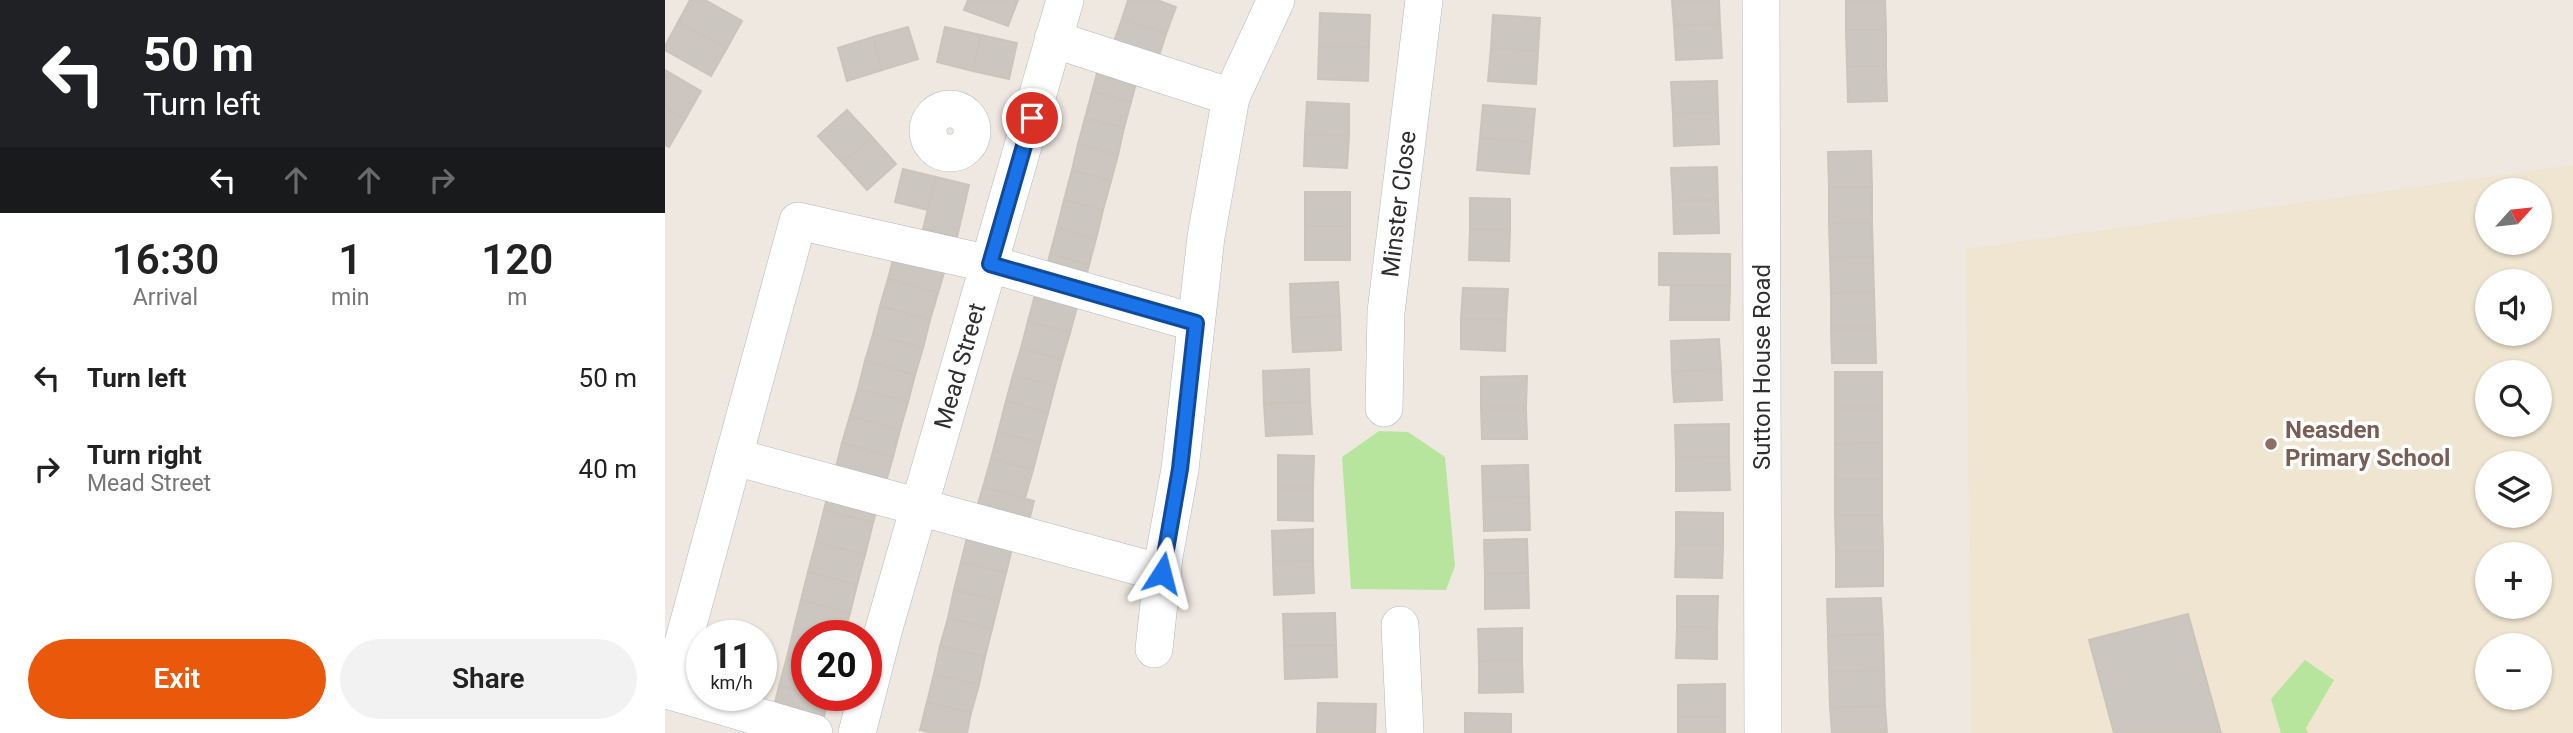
<!DOCTYPE html>
<html lang="en">
<head>
<meta charset="utf-8">
<style>
	body { margin:0; font-family:Roboto,sans-serif; background:#f2f2f2; color:#222; height:100vh; display:flex; flex-direction:column; font-size:26px; white-space:nowrap }
	* { box-sizing:border-box; margin:0 }
	p { font-size:23px; color:#767676 }
	.icon { flex:none; width:38px; height:38px; fill:none; stroke:currentColor; stroke-width:2; stroke-linecap:round; stroke-linejoin:round }
	.map { position:relative; flex:1; overflow:hidden }
	.details { display:flex; flex-direction:column; background:#fff; width:665px }
	.details>* { flex:none }
	.top-card { background:#202124; color:#fff; overflow:hidden }
	.needle { width:46px; rotate:63deg }
	.controls { position:absolute; left:1810px; top:178px; display:grid; gap:14px }
	.controls a { display:grid; place-items:center; width:77px; height:77px; border-radius:50%; background:#fff; box-shadow:0 2px 5px #0004; font-size:35px }
	.speed { position:absolute; left:21px; top:620px; display:flex; gap:14px; font-size:35px; font-weight:700; text-align:center }
	.speed>* { display:grid; place-content:center; width:91px; height:91px; border-radius:50%; background:#fff; box-shadow:0 2px 5px #0004; line-height:1 }
	.speed small { font-size:18px; font-weight:400 }
	.speed .limit { border:10px solid #d22; background:#fff; color:#111 }
	.pin { position:absolute; display:grid; place-items:center; width:60px; height:60px; color:#fff; margin:-30px; border:4px solid #fff; border-radius:50%; box-shadow:0 2px 7px #0007 }
	.me { position:absolute; width:77px; margin:-38px; rotate:9deg; stroke-linejoin:round; filter:drop-shadow(0 0 5px #0008) }
	.turn { display:flex; align-items:center; gap:24px; height:147px; padding:0 28px; font-size:32px }
	.turn .icon { width:91px; height:91px; stroke-width:2.5 }
	.turn b { display:block; font-size:49px; line-height:60px }
	.lanes { display:flex; align-items:center; height:66px; padding:0 28px; background:#0003; justify-content:center; gap:35px; direction:ltr }
	.lanes .off { opacity:.35 }
	.eta { display:flex; justify-content:space-evenly; align-items:center; height:119px; text-align:center }
	.eta b { font-size:42px; font-weight:600; line-height:49px }
	.action { display:flex; gap:14px; margin-top:auto; padding:14px 28px }
	.action a { flex:1; height:80px; border-radius:42px; background:#ea580c; color:#fff; font-size:28px; font-weight:600; line-height:80px; text-align:center }
	.action a+a { background:#f2f2f2; color:#222 }
	ul { padding:0; list-style:none }
	li { display:flex; align-items:center; gap:21px; height:91px; padding:0 28px }
	li div { flex:1 }
	li b { display:block; font-size:26px }
	li em { font-style:normal }
	main { display:flex; flex:1; min-height:0 }
	.map>svg:first-child { display:block }
	.education { fill:#f0e5d1; fill-rule:evenodd }
	.green { fill:#b8e59d }
	.building { fill:#cbc6bf; stroke:#cbc4ba; stroke-width:2 }
	.lines { fill:none; stroke-linecap:round; stroke-linejoin:round }
	.minor-casing { stroke:#b4b7c1; stroke-width:38 }
	.minor { stroke:#fff; stroke-width:37 }
	.route-casing { stroke:#114b97; stroke-width:18 }
	.route { stroke:#1a73e8; stroke-width:12 }
	.education-dot { fill:#8d6e63; stroke:#fff; stroke-width:2.5 }
	.labels { text-anchor:middle; stroke-width:7; stroke-linejoin:round; paint-order:stroke }
	.street-label { font-size:24px; fill:#2e2e2e; stroke:#fff }
	.education-label { font-size:24px; font-weight:bold; fill:#785e54; stroke:#fff; text-anchor:start }
</style>
</head>
<body>
<main>
<section class="details">
<div class="top-card">
<div class="turn"><svg class="icon" aria-label="left" viewBox="0 0 24 24"><path d="M17 20v-9H6M10 6l-5 5 5 5"/></svg><div><b>50 m</b>Turn left</div></div>
<div class="lanes"><svg class="icon" aria-label="left" viewBox="0 0 24 24"><path d="M17 20v-9H6M10 6l-5 5 5 5"/></svg><svg class="icon off" aria-label="ahead" viewBox="0 0 24 24"><path d="M12 20V5M6 11l6-6 6 6"/></svg><svg class="icon off" aria-label="ahead" viewBox="0 0 24 24"><path d="M12 20V5M6 11l6-6 6 6"/></svg><svg class="icon off" aria-label="right" viewBox="0 0 24 24"><path d="M7 20v-9h11M14 6l5 5-5 5"/></svg></div>
</div>
<div class="eta">
<div><b>16:30</b><p>Arrival</p></div>
<div><b>1</b><p>min</p></div>
<div><b>120</b><p>m</p></div>
</div>
<ul>
<li><svg class="icon" aria-label="left" viewBox="0 0 24 24"><path d="M17 20v-9H6M10 6l-5 5 5 5"/></svg><div><b>Turn left</b></div><em>50 m</em></li>
<li><svg class="icon" aria-label="right" viewBox="0 0 24 24"><path d="M7 20v-9h11M14 6l5 5-5 5"/></svg><div><b>Turn right</b><p>Mead Street</p></div><em>40 m</em></li>
</ul>
<div class="action"><a>Exit</a><a>Share</a></div>
</section>
<div class="map">
<svg width="1908" height="733" viewBox="0 0 1908 733">
	<rect width="100%" height="100%" fill="#efe8e1"/>
	<!-- education -->
	<path class="education" d="M1908,165V733H1306L1301,249ZM1822,191H1874V243H1822ZM1822,282H1874V334H1822ZM1822,373H1874V425H1822ZM1822,464H1874V516H1822ZM1822,555H1874V607H1822ZM1822,646H1874V698H1822Z"/>
	<!-- green -->
	<g class="green">
		<polygon points="714,431 743,432 780,457 790,566 781,590 686,589 677,457"/>
		<polygon points="1640,660 1669,680 1641,728 1643,733 1616,733 1606,699"/>
	</g>
	<!-- building -->
	<g class="building">
		<polygon points="25,0 40,0 77,21 62,48 13,22"/>
		<polygon points="303,0 353,0 343,26 299,10"/>
		<polygon points="463,0 492,0 511,7 501,34 457,19"/>
		<polygon points="1007,0 1054,0 1055,24 1009,26"/>
		<polygon points="1181,0 1220,0 1221,30 1181,30"/>
		<polygon points="655,13 705,15 704,47 654,46"/>
		<polygon points="828,15 875,18 873,51 826,48"/>
		<polygon points="457,19 501,34 492,62 447,47"/>
		<polygon points="13,22 62,48 46,76 0,50 0,46"/>
		<polygon points="1055,24 1057,58 1011,60 1009,26"/>
		<polygon points="243,27 253,59 217,70 208,37"/>
		<polygon points="280,27 316,35 308,71 272,62"/>
		<polygon points="1181,30 1221,30 1221,66 1182,66"/>
		<polygon points="316,35 352,43 344,79 308,71"/>
		<polygon points="208,37 217,70 182,81 173,48"/>
		<polygon points="654,46 704,47 703,81 653,79"/>
		<polygon points="826,48 873,51 871,84 823,81"/>
		<polygon points="434,66 473,76 466,102 427,92"/>
		<polygon points="1182,66 1221,66 1222,101 1183,102"/>
		<polygon points="0,70 36,91 20,119 0,107"/>
		<polygon points="1052,81 1053,113 1008,114 1006,82"/>
		<polygon points="427,92 466,102 459,128 420,118"/>
		<polygon points="642,102 684,104 684,136 640,134"/>
		<polygon points="818,105 870,109 867,142 815,138"/>
		<polygon points="0,107 20,119 4,147 0,145"/>
		<polygon points="182,110 207,137 178,163 153,136"/>
		<polygon points="1053,113 1054,144 1009,146 1008,114"/>
		<polygon points="420,118 459,128 453,155 413,144"/>
		<polygon points="640,134 684,136 682,168 639,166"/>
		<polygon points="207,137 231,164 202,190 178,163"/>
		<polygon points="815,138 867,142 864,174 812,170"/>
		<polygon points="413,144 453,155 446,181 407,170"/>
		<polygon points="1206,151 1207,187 1164,187 1163,152"/>
		<polygon points="1052,167 1053,200 1008,201 1006,168"/>
		<polygon points="238,169 271,177 263,210 230,202"/>
		<polygon points="407,170 446,181 438,210 399,200"/>
		<polygon points="271,177 304,185 292,237 258,229"/>
		<polygon points="1164,187 1207,187 1207,222 1164,223"/>
		<rect x="640" y="192" width="45" height="34"/>
		<polygon points="805,198 845,199 845,230 805,229"/>
		<polygon points="399,200 438,210 431,239 392,228"/>
		<polygon points="1053,200 1054,233 1009,234 1008,201"/>
		<polygon points="1207,222 1208,257 1165,258 1164,223"/>
		<rect x="640" y="226" width="45" height="34"/>
		<polygon points="392,228 431,239 424,265 385,254"/>
		<polygon points="805,229 845,230 844,261 804,260"/>
		<polygon points="230,252 281,266 273,293 223,279"/>
		<polygon points="994,253 1065,254 1065,286 994,285"/>
		<polygon points="385,254 424,265 418,288 379,278"/>
		<polygon points="1208,257 1209,292 1166,293 1165,258"/>
		<polygon points="223,279 273,293 265,320 215,306"/>
		<polygon points="673,282 675,316 626,318 625,284"/>
		<polygon points="1006,285 1065,286 1064,320 1005,320"/>
		<polygon points="798,288 843,289 841,320 796,319"/>
		<polygon points="1209,292 1210,328 1166,328 1166,293"/>
		<polygon points="370,295 412,307 405,333 363,321"/>
		<polygon points="215,306 265,320 258,348 208,334"/>
		<polygon points="675,316 676,350 628,352 626,318"/>
		<polygon points="796,319 841,320 840,351 796,349"/>
		<polygon points="363,321 405,333 397,360 356,348"/>
		<polygon points="1166,328 1210,328 1211,363 1167,363"/>
		<polygon points="208,334 258,348 250,375 200,361"/>
		<polygon points="1054,339 1056,369 1007,372 1006,341"/>
		<polygon points="356,348 397,360 390,386 348,375"/>
		<polygon points="200,361 250,375 243,402 193,389"/>
		<polygon points="644,369 645,402 599,404 598,371"/>
		<polygon points="1056,369 1057,400 1009,402 1007,372"/>
		<rect x="1170" y="372" width="47" height="36"/>
		<polygon points="348,375 390,386 383,413 341,401"/>
		<polygon points="862,376 861,408 816,408 816,377"/>
		<polygon points="193,389 243,402 235,430 185,416"/>
		<polygon points="341,401 383,413 375,443 333,432"/>
		<polygon points="645,402 647,434 601,436 599,404"/>
		<polygon points="816,408 861,408 862,439 817,439"/>
		<polygon points="1170,408 1217,408 1217,443 1170,444"/>
		<polygon points="185,416 235,430 228,457 177,443"/>
		<polygon points="1064,424 1064,457 1011,458 1010,425"/>
		<polygon points="333,432 375,443 368,470 326,459"/>
		<polygon points="177,443 228,457 220,485 170,471"/>
		<polygon points="1217,443 1217,479 1170,479 1170,444"/>
		<polygon points="613,455 649,456 648,488 613,488"/>
		<polygon points="1064,457 1065,490 1011,491 1011,458"/>
		<polygon points="326,459 368,470 360,498 318,487"/>
		<polygon points="863,465 864,497 818,498 817,466"/>
		<rect x="1170" y="479" width="47" height="36"/>
		<polygon points="165,486 215,498 208,523 159,510"/>
		<polygon points="318,487 369,501 364,521 312,507"/>
		<polygon points="613,488 648,488 648,521 613,520"/>
		<polygon points="864,497 865,530 819,531 818,498"/>
		<polygon points="159,510 208,523 200,555 151,542"/>
		<polygon points="1011,512 1058,513 1058,545 1011,545"/>
		<polygon points="1170,515 1217,515 1218,551 1171,551"/>
		<polygon points="648,529 648,561 608,562 607,531"/>
		<polygon points="303,534 348,545 341,573 296,562"/>
		<polygon points="862,539 863,573 820,574 819,540"/>
		<polygon points="151,542 200,555 192,585 143,572"/>
		<polygon points="1011,545 1058,545 1057,578 1010,577"/>
		<polygon points="1171,551 1218,551 1218,586 1171,587"/>
		<polygon points="648,561 649,593 609,595 608,562"/>
		<polygon points="296,562 341,573 334,601 289,590"/>
		<polygon points="143,572 192,585 185,613 136,600"/>
		<polygon points="863,573 864,608 820,609 820,574"/>
		<polygon points="289,590 334,601 327,629 283,618"/>
		<polygon points="1012,596 1053,596 1052,628 1012,627"/>
		<polygon points="1216,598 1218,634 1163,636 1162,599"/>
		<polygon points="136,600 185,613 179,635 159,635 129,628"/>
		<polygon points="670,613 671,645 619,646 618,614"/>
		<polygon points="1523,614 1556,733 1449,733 1424,640"/>
		<polygon points="283,618 327,629 320,657 275,646"/>
		<polygon points="1012,627 1052,628 1052,659 1011,658"/>
		<polygon points="129,628 159,635 142,635 142,662 122,657"/>
		<polygon points="857,628 857,660 814,661 813,629"/>
		<polygon points="1218,634 1219,670 1164,672 1163,636"/>
		<polygon points="671,645 672,677 620,679 619,646"/>
		<polygon points="275,646 320,657 314,685 269,674"/>
		<polygon points="122,657 142,662 142,693 114,686"/>
		<polygon points="857,660 858,692 814,693 814,661"/>
		<polygon points="1219,670 1220,706 1165,708 1164,672"/>
		<polygon points="269,674 314,685 306,713 262,702"/>
		<polygon points="1060,684 1060,717 1013,717 1013,685"/>
		<polygon points="114,686 164,699 156,727 107,714"/>
		<polygon points="262,702 306,713 302,733 268,733 255,730"/>
		<polygon points="653,703 711,704 710,733 652,733"/>
		<polygon points="1220,706 1222,733 1167,733 1165,708"/>
		<polygon points="800,713 846,714 846,733 800,733"/>
		<rect x="1013" y="717" width="47" height="16"/>
	</g>
	<g class="lines">
		<!-- minor casing -->
		<g class="minor-casing">
			<g id="minor">
				<polyline points="1096,0 1098,733"/>
				<polyline points="388,39 566,97"/>
				<circle cx="285" cy="131" r="22"/>
				<polyline points="719,408 721,312 759,0"/>
				<polyline points="70,457 497,573"/>
				<polyline points="735,625 740,733"/>
				<polyline points="489,649 499,557 515,469 541,237 566,97 611,0"/>
				<polyline points="149,733 5,691 133,221 325,264 531,323"/>
				<polyline points="192,733 218,632 400,0"/>
			</g>
		</g>
		<!-- minor -->
		<use href="#minor" class="minor"/>
	</g>
	<g class="lines">
		<!-- route casing -->
		<g class="route-casing">
			<polyline id="route" points="367,118 325,264 531,323 515,469 497,573"/>
		</g>
		<!-- route -->
		<use href="#route" class="route"/>
	</g>
	<!-- markers -->
	<circle class="education-dot" cx="1606" cy="444" r="7"/>
	<g class="labels">
		<!-- street labels -->
		<g class="street-label">
			<text transform="translate(734 204) rotate(-83)" y="8">Minster Close</text>
			<text transform="translate(295 366) rotate(-74)" y="8">Mead Street</text>
			<text transform="translate(1097 367) rotate(-90)" y="8">Sutton House Road</text>
		</g>
		<!-- education labels -->
		<g class="education-label">
			<text x="1620" y="438">Neasden<tspan x="1620" dy="28">Primary School</tspan></text>
		</g>
	</g>
</svg>
<div class="controls">
<a><svg class="needle" viewBox="-14 -14 28 28"><path d="M0-13l5 13h-10z" fill="#e53935"/><path d="M0 13l5-13h-10z" fill="#767676"/></svg></a>
<a><svg class="icon" aria-label="sound" viewBox="0 0 24 24"><path d="M4 9h4l5-4v14l-5-4H4zM17 9q2 3 0 6"/></svg></a>
<a><svg class="icon" aria-label="search" viewBox="0 0 24 24"><circle cx="10" cy="10" r="6"/><path d="M15 15l6 6"/></svg></a>
<a><svg class="icon" aria-label="layers" viewBox="0 0 24 24"><path d="M12 4l9 5-9 5-9-5zM3 14l9 5 9-5"/></svg></a>
<a>+</a>
<a>−</a>
</div>
<div class="speed"><div>11<small>km/h</small></div><div class="limit">20</div></div>
<div class="pin" style="left:367px;top:118px;background:#d93025"><svg class="icon" aria-label="arrive" viewBox="0 0 24 24"><path d="M6 21V4h12l-3 4 3 4H6"/></svg></div>
<svg class="me" style="left:497px;top:573px" viewBox="-20 -20 40 40"><path d="M0-17L14 15 0 8-14 15z" fill="#1a73e8" stroke="#fff" stroke-width="4"/></svg>
</div>
</main>
</body>
</html>
